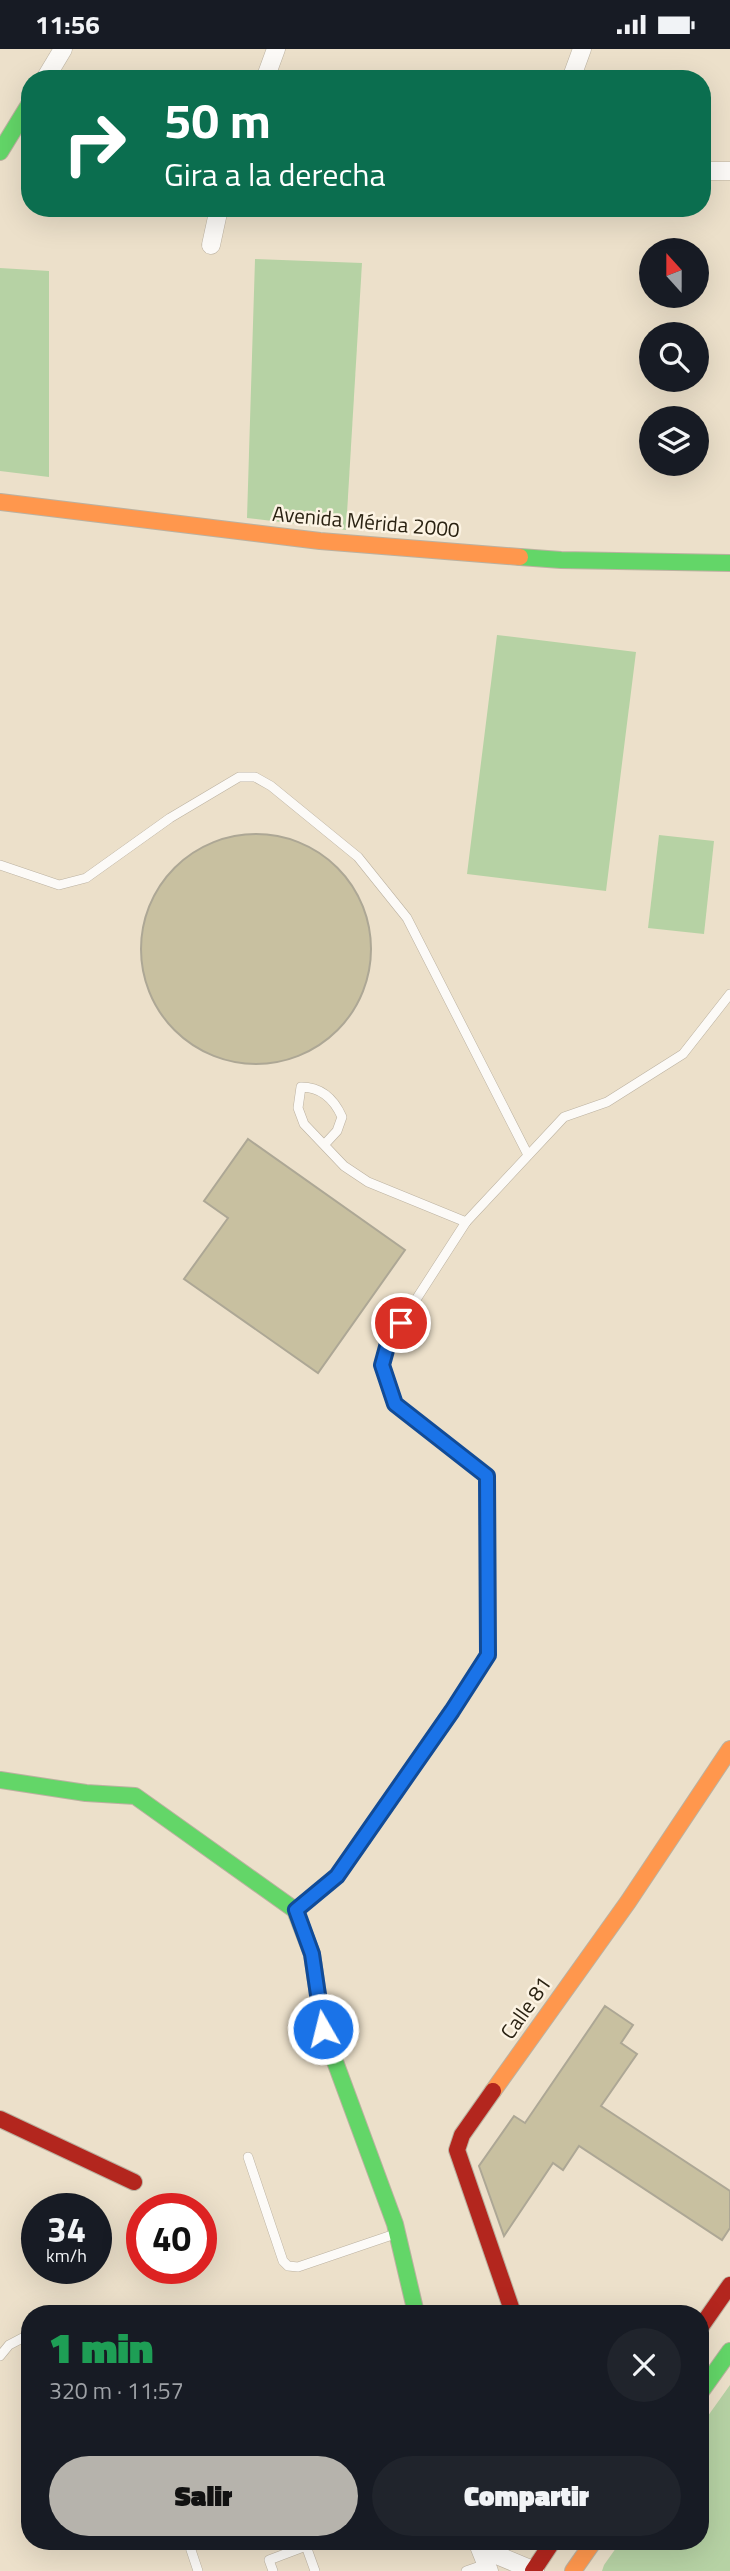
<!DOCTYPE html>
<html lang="es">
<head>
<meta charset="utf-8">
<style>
	body { margin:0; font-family:"Titillium Web",sans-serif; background:#20242c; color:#f1f3f6; height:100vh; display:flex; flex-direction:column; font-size:26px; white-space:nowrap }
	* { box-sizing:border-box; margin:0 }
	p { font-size:23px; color:#9ea1a6 }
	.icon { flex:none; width:38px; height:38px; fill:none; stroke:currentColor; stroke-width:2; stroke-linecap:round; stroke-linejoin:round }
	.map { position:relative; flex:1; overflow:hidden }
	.drawer { position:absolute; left:21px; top:2256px; width:688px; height:245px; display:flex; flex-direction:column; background:#171b24; border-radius:28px; box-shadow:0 7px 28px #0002 }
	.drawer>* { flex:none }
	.guide { position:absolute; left:21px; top:21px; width:690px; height:147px; border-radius:28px; box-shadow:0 7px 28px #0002; background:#0b6e4f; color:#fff; overflow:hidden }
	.needle { width:46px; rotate:339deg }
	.fabs { position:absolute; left:639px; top:189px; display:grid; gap:14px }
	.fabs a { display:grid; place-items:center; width:70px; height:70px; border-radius:50%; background:#171b24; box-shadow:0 7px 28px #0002; font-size:35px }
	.speed { position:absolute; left:21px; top:2144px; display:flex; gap:14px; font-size:35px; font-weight:700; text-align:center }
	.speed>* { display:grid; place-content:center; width:91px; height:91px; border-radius:50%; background:#171b24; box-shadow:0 7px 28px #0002; line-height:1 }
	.speed small { font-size:18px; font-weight:400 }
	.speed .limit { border:10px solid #d22; background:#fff; color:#111 }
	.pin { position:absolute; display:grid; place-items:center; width:60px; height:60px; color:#fff; margin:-30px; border:4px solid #fff; border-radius:50%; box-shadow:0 2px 7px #0007 }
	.me { position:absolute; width:77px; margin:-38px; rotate:352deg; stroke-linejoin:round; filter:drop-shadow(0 0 5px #0008) }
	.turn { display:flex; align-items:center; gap:24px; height:147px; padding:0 28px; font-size:32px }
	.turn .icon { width:91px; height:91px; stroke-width:2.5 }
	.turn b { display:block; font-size:49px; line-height:60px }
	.round { display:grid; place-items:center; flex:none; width:74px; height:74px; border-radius:37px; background:#20242c }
	.head { display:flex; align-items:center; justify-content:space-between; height:119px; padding:0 28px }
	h1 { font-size:42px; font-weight:800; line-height:52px; color:#1e9e55 }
	.primary-button { display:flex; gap:14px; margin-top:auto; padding:14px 28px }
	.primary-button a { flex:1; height:80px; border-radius:42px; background:#b6b3ac; color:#111; font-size:28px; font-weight:800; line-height:80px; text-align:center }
	.primary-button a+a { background:#20242c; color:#f1f3f6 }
	.status { display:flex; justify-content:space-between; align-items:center; height:49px; padding:0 35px; background:#171b24; direction:ltr }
	.status svg { height:19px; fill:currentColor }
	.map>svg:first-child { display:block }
	.green { fill:#b6d2a4 }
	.building { fill:#c8c0a0; stroke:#ada795; stroke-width:2 }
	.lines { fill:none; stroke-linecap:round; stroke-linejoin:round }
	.lane-casing { stroke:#bbb1a0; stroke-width:10 }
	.street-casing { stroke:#bbb1a0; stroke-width:19 }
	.fast-casing { stroke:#bbb1a0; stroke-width:18 }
	.slow-casing { stroke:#bbb1a0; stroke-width:18 }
	.jam-casing { stroke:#bbb1a0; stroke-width:18 }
	.lane { stroke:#fcfaf7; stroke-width:9 }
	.street { stroke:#fcfaf7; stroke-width:18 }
	.fast { stroke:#63d668; stroke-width:16 }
	.slow { stroke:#ff974d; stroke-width:16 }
	.jam { stroke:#b3261e; stroke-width:16 }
	.route-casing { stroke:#114b97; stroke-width:18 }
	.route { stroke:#1a73e8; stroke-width:12 }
	.labels { text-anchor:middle; stroke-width:5; stroke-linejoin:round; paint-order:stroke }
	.street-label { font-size:21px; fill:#2a2212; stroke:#fcf3e3 }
</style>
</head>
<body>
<div class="status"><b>11:56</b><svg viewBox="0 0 49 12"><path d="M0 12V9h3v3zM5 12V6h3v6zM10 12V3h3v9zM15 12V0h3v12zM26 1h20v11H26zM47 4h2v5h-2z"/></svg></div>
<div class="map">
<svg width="730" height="2522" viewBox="0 0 730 2522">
	<rect width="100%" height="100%" fill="#ece0ca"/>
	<!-- green -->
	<g class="green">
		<polygon points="255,210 362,214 346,481 247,469"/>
		<polygon points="0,219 49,222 49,428 0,422"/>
		<polygon points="497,586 636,603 606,842 467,825"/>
		<polygon points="659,786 714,792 704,885 648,879"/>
		<polygon points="730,2336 730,2522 602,2522 604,2516 621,2492 700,2492 700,2378"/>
	</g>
	<!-- building -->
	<g class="building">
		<circle cx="256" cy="900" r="115"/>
		<polygon points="248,1090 405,1201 318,1324 184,1230 228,1169 204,1152"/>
		<polygon points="605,1957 633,1976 621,1994 637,2005 601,2057 730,2142 730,2179 722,2191 579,2097 563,2121 553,2114 504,2187 479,2117 514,2067 525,2074"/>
	</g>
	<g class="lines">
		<!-- lane casing -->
		<g class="lane-casing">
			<g id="lane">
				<polyline points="0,816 59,836 86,829 170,769 239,728 255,728 271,737 358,808 407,869 528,1106"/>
				<path d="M324,1096L337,1082L342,1068C334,1050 321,1038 301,1038L298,1059L304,1075L344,1117L368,1133L466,1173"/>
				<polyline points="297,1860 337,1827 452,1662 488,1606 487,1427 395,1355 382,1316 388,1294 466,1173 564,1068 607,1053 683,1005 730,945"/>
				<polyline points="248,2108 283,2212 288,2217 298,2218 395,2185"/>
				<polyline points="0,2307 9,2296 30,2285"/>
				<polyline points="188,2492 198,2522"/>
				<polyline points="273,2522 269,2511 306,2497 315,2522"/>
				<polyline points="466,2522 486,2515"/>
			</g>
		</g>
		<!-- street casing -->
		<g class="street-casing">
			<g id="street">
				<polyline points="45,30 63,0"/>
				<polyline points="265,30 276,0"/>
				<polyline points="571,30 582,0"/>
				<polyline points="702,122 730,122"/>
				<polyline points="211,196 219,159"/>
				<polyline points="477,2492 489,2522"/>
				<polyline points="493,2492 499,2507 535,2522"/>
			</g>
		</g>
		<!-- fast casing -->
		<g class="fast-casing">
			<g id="fast">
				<polyline points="0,103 30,54"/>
				<polyline points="520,508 561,511 730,514"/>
				<polyline points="0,1731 86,1744 135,1747 295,1861 312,1905 323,1980 395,2175 416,2264"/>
				<polyline points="700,2344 730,2302"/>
			</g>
		</g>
		<!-- slow casing -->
		<g class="slow-casing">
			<g id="slow">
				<polyline points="0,453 320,492 520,508"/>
				<polyline points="493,2042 628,1853 730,1700"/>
				<polyline points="573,2522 594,2492"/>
			</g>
		</g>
		<!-- jam casing -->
		<g class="jam-casing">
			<g id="jam">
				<polyline points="493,2042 462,2086 457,2101 513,2264"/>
				<polyline points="0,2070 134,2133"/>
				<polyline points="700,2279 730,2236"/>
				<polyline points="533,2522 553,2492"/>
			</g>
		</g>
		<!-- lane -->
		<use href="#lane" class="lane"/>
		<!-- street -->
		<use href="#street" class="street"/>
		<!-- fast -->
		<use href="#fast" class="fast"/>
		<!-- slow -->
		<use href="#slow" class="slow"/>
		<!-- jam -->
		<use href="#jam" class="jam"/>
	</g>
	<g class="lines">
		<!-- route casing -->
		<g class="route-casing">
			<polyline id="route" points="323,1980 312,1905 296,1861 337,1827 452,1662 488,1606 487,1427 395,1355 382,1316 388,1294 401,1274"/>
		</g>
		<!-- route -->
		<use href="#route" class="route"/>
	</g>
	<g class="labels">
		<!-- street labels -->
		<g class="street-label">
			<text transform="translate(366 473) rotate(5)" y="7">Avenida Mérida 2000</text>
			<text transform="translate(526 1959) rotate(-55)" y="7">Calle 81</text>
		</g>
	</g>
</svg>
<div class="fabs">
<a><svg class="needle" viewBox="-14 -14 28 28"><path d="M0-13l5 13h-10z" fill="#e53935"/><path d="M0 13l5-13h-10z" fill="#9ea1a6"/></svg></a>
<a><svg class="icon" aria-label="search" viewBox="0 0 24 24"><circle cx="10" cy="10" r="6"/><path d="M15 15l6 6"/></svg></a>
<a><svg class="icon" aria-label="layers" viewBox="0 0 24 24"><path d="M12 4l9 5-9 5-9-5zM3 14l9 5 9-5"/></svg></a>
</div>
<div class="speed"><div>34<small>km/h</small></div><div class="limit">40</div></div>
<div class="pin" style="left:401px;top:1274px;background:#d93025"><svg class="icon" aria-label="arrive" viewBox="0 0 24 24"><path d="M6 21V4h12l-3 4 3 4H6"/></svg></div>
<svg class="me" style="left:323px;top:1980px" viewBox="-20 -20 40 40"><circle r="17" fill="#1a73e8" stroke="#fff" stroke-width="3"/><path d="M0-11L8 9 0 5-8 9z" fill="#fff"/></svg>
<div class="guide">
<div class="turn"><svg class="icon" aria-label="right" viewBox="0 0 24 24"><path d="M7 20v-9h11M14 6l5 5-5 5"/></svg><div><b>50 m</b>Gira a la derecha</div></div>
</div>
<section class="drawer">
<div class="head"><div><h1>1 min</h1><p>320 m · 11:57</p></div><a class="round"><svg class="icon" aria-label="close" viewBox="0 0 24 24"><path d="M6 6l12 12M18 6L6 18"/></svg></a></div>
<div class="primary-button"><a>Salir</a><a>Compartir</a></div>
</section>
</div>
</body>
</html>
